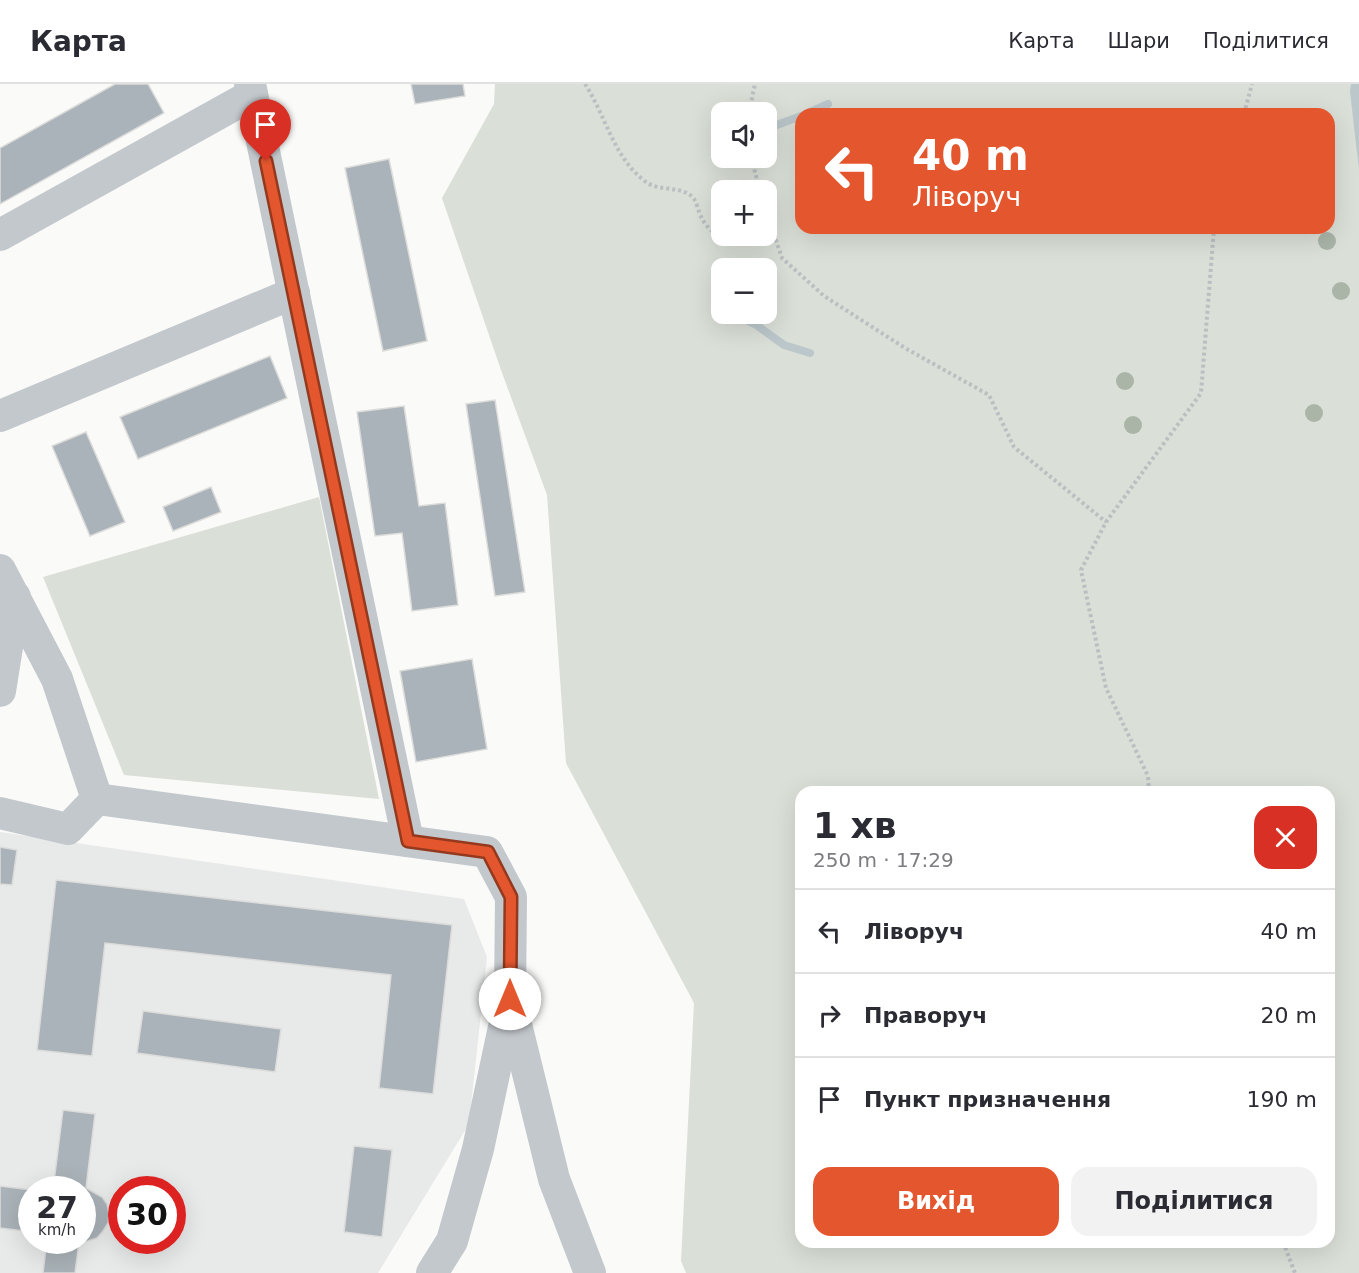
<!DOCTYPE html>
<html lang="uk">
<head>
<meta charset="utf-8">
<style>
	body { margin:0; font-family:"DejaVu Sans",sans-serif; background:#f2f2f3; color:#2b2b33; height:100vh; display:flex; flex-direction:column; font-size:22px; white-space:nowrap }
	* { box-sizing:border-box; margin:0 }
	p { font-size:20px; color:#7c7c81 }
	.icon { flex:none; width:33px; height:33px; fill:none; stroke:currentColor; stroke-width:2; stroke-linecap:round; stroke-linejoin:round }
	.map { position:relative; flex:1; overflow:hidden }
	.sheet { position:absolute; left:795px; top:702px; width:540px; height:462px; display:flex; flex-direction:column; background:#fff; border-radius:18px; box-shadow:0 6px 24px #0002 }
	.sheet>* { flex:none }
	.top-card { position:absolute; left:795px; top:24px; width:540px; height:126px; border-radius:18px; box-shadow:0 6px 24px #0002; background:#e4572e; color:#fff; overflow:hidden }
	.fabs { position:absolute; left:711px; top:18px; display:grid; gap:12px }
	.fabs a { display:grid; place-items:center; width:66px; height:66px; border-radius:12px; background:#fff; box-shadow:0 6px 24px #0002; font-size:30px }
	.speed { position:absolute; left:18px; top:1092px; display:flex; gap:12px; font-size:30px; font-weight:700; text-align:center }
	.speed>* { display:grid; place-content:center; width:78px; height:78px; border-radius:50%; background:#fff; box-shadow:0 6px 24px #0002; line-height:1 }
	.speed small { font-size:15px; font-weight:400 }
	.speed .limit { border:9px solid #d22; background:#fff; color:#111 }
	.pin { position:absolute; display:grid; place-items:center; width:51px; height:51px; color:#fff; margin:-62px -26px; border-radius:50% 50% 50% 0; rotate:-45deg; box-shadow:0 0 6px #0007 }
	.pin .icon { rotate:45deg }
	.me { position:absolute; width:66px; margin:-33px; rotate:0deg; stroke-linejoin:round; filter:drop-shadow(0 0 4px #0008) }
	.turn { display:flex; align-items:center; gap:21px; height:126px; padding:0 18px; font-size:27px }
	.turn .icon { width:78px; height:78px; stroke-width:2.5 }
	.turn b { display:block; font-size:42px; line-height:51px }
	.round { display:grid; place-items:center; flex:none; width:63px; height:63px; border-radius:18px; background:#f2f2f3 }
	.headline { display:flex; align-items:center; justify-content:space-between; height:102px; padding:0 18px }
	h1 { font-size:36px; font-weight:700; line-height:45px }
	.action { display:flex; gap:12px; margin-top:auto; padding:12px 18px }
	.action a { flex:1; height:69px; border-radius:18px; background:#e4572e; color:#fff; font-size:24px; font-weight:700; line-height:69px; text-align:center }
	.action a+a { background:#f2f2f3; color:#2b2b33 }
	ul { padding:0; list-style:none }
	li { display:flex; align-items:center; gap:18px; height:84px; padding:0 18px; border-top:2px solid #e1e1e2 }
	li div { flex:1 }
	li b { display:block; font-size:22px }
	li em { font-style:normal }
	header { display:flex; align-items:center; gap:36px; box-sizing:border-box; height:84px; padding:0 30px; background:#fff; border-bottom:2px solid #e1e1e2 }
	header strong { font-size:28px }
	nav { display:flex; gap:33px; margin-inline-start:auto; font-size:21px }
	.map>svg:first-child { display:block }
	.built { fill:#e8e9e9; fill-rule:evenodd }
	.green { fill:#dadfd7; fill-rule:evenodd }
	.water { fill:#bbc7cb }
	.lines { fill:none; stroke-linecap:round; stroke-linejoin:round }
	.stream { stroke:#bbc7cb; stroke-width:8 }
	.building { fill:#aab3b9; stroke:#dcdcda; stroke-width:1.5 }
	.path { stroke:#bbbfc2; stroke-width:4; stroke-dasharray:3 3; stroke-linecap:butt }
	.minor { stroke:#c3c8cc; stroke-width:32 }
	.tree { fill:#aab4a7 }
	.route-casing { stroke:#94391e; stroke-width:15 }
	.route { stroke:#e4572e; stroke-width:10 }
</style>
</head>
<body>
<header>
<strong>Карта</strong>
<nav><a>Карта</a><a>Шари</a><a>Поділитися</a></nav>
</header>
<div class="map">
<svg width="1359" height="1189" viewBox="0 0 1359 1189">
	<rect width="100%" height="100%" fill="#fafaf8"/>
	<!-- built -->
	<path class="built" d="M0,748L464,815L487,873L469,1040L378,1189H0ZM32,1106H82V1156H32ZM122,1106H172V1156H122Z"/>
	<!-- green -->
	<g class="green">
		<path d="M495,0H1351L1359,86V1189H686L681,1177L694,919L566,679L547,411L501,286L442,114L494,20ZM722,28H766V74H722ZM801,30H1329V144H801ZM722,106H766V152H722ZM722,184H766V230H722ZM801,708H1329V1158H801Z"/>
		<polygon points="319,413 379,715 124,691 43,493"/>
	</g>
	<!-- water -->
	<polygon class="water" points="1351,0 1359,0 1359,86 1350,7"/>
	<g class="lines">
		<!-- stream -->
		<g class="stream">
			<polyline points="806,30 828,20"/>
			<polyline points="766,45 801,32"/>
			<polyline points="733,230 755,240 784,261 810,269"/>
		</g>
	</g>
	<!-- building -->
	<g class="building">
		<polygon points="115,0 148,0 164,29 0,120 0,64"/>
		<polygon points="411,0 463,0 465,12 415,20"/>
		<polygon points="389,75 427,257 383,267 345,84"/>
		<polygon points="270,272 287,314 138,375 120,333"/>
		<polygon points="495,316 525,508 495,512 466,320"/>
		<polygon points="404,322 419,422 445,419 458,521 412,527 402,449 375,452 357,328"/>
		<polygon points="86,348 125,438 90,452 52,362"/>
		<polygon points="211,403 221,428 173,447 163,423"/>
		<polygon points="472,575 487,665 416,678 400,587"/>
		<polygon points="0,763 17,766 12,801 0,800"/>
		<polygon points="56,796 452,841 433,1010 379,1004 391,891 105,859 92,972 37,966"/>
		<polygon points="143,927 281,945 275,988 137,969"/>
		<polygon points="63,1026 95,1030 86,1104 102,1113 107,1120 109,1130 108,1139 103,1147 97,1154 88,1157 79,1158 75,1189 43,1189 47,1156 82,1156 82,1106 53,1106"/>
		<polygon points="354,1062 392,1066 382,1153 344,1148"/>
		<polygon points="0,1102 32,1106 32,1148 0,1144"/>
	</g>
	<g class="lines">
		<!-- path -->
		<g class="path">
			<path d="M585,0C606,32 614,75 646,98C659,108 684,101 694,115C696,118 698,124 699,128C704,141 710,147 723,154L725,152"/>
			<polyline points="749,28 755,0"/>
			<polyline points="1244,30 1252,0"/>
			<polyline points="751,74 760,106"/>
			<polyline points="766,127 782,174 824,212 905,264 989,311 1014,363 1106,438"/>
			<polyline points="1149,708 1148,692 1106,604 1081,486 1106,438 1201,309 1214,144"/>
			<polyline points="1283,1158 1295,1189"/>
		</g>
		<!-- minor -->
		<g class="minor">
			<polyline points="250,0 408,757"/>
			<polyline points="0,151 252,11"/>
			<polyline points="0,332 294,209"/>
			<polyline points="0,486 57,595 97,715 68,745 0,729"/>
			<polyline points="0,607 15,513"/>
			<polyline points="97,715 487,768 511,813 510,915 478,1065 452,1157 432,1189"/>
			<polyline points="512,924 554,1095 590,1189"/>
		</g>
	</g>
	<!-- trees -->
	<g class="tree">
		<circle cx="1327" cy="157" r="9"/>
		<circle cx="1341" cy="207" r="9"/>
		<circle cx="1125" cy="297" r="9"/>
		<circle cx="1314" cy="329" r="9"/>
		<circle cx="1133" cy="341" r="9"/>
	</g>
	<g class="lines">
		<!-- route casing -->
		<g class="route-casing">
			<polyline id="route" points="266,77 408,757 488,768 511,813 510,915"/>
		</g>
		<!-- route -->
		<use href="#route" class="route"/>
	</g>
</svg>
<div class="fabs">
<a><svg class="icon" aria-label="sound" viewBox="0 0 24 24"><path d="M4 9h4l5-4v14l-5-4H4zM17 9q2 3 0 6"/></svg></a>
<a>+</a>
<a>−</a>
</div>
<div class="speed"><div>27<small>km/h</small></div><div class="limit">30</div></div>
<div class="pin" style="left:266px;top:77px;background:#d93025"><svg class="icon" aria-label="arrive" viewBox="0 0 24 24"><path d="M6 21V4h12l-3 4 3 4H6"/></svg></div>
<svg class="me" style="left:510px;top:915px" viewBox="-20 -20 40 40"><circle r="19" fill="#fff"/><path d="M0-13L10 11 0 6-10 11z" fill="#e4572e"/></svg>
<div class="top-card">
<div class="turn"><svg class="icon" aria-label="left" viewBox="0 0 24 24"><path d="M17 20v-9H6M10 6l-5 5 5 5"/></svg><div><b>40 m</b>Ліворуч</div></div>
</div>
<section class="sheet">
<div class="headline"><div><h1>1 хв</h1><p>250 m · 17:29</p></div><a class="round" style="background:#d93025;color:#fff"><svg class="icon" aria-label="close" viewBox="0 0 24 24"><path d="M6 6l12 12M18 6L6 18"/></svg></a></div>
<ul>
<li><svg class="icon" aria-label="left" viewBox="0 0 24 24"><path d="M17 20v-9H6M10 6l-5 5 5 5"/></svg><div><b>Ліворуч</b></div><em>40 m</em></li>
<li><svg class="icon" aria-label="right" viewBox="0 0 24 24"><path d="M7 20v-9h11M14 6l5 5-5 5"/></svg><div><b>Праворуч</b></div><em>20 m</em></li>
<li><svg class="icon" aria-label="arrive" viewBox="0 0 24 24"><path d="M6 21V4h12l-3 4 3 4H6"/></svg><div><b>Пункт призначення</b></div><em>190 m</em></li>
</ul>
<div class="action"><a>Вихід</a><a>Поділитися</a></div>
</section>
</div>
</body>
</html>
